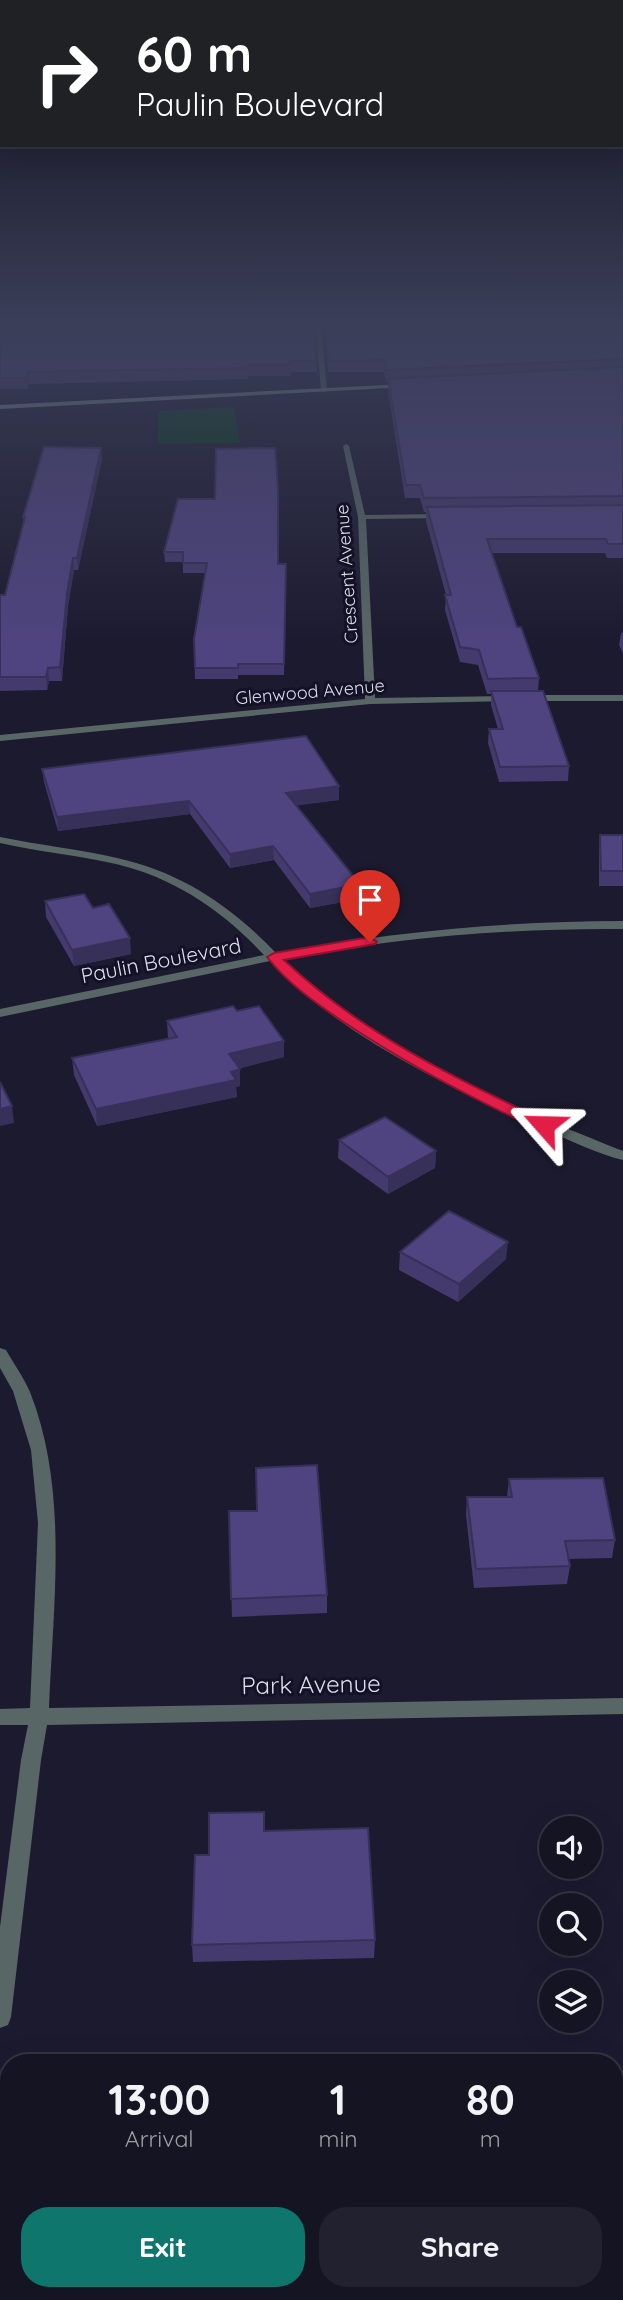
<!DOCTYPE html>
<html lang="en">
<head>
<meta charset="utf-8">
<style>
	body { margin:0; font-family:Quicksand,sans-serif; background:#222130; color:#f1f3f6; height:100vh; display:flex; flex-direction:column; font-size:26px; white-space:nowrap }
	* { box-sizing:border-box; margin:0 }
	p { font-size:23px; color:#9d9ea6 }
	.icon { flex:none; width:38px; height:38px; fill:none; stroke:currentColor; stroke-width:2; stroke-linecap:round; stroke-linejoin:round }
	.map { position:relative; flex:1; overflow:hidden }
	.details { position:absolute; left:0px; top:2054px; width:623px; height:247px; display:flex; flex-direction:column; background:#151423; border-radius:28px 28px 0 0; box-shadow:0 7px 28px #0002,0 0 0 2px #343341 }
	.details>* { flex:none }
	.banner { position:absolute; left:0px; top:0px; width:623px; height:147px; box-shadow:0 7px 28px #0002,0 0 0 2px #343341; background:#202124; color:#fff; overflow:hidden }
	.tools { position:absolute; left:539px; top:1816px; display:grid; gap:14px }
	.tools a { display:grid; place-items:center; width:63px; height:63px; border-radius:50%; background:#151423; box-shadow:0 7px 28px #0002,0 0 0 2px #343341; font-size:35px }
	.pin { position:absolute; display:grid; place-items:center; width:60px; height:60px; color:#fff; margin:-72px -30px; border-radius:50% 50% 50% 0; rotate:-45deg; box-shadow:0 0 7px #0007 }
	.pin .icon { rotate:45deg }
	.me { position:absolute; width:77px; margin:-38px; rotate:295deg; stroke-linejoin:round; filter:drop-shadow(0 0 5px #0008) }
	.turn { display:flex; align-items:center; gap:24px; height:147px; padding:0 21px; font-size:32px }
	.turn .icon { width:91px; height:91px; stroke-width:2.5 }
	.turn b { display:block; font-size:49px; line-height:60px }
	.eta { display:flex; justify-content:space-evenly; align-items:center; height:119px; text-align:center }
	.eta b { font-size:42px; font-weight:700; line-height:49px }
	.primary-button { display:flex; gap:14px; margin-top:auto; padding:14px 21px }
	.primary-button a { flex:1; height:80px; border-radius:28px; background:#0f766e; color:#fff; font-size:28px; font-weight:700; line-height:80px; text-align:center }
	.primary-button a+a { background:#222130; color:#f1f3f6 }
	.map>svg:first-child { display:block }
	.green { fill:#063c19 }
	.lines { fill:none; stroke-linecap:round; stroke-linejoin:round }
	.minor { fill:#586765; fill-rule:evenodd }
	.secondary { fill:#7a928f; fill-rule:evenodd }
	.wall { fill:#443a6d }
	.shaded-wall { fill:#373059 }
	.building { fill:#4f447f; stroke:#373059; stroke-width:2 }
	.route { fill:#e11d48; stroke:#92132f; stroke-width:2 }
	.labels { text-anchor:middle; stroke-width:6; stroke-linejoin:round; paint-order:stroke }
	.far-street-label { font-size:18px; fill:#dcdceb; stroke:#131125 }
	.street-label { font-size:21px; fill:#dcdceb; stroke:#131125 }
	.near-street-label { font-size:24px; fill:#dcdceb; stroke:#131125 }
</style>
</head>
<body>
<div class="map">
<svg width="623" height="2300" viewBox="0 0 623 2300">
	<rect width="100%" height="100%" fill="#1c1a2f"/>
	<!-- green -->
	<polygon class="green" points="234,407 240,443 158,444 158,411"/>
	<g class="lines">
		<!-- minor -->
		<g class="minor">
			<polygon points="315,322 321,322 327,390 324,392 321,390"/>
			<polygon points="346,444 349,446 365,515 445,514 449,516 445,518 366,519 375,698 508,696 513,699 511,701 370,704 0,741 0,735 365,699 358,517 343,446"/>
			<polygon points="623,695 623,701 528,701 523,698 528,695"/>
			<path d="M0,837C39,845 78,849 117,858C181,872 231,906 276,953C391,932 506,921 623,921V929C508,928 395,938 282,959C365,1046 512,1107 623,1151V1160C597,1154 572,1141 548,1131C455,1091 340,1036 270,961L0,1017V1009L264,955C223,911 175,878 116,864C78,855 38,852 0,843Z"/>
			<path d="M0,1348L6,1350C14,1364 24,1378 30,1392C69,1491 53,1604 49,1708L623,1698V1714L47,1725L41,1760L11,2017L8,2025L0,2028V1927L21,1760L28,1725H0V1709L30,1708L38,1523L31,1450L13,1391L0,1368Z"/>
		</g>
		<!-- secondary -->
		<polygon class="secondary" points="405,384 407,387 0,409 0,405"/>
	</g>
	<!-- wall -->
	<g class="wall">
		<polygon points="0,322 317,361 317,372 290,372 290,376 248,376 248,379 29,384 27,389 0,389"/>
		<polygon points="324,322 623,322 623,558 607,558 605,553 492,553 517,627 539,678 538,691 569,766 568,781 499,782 488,743 489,729 498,729 491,705 491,694 487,694 478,665 460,662 445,610 446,595 426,521 426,512 424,512 420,498 405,498 388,391 388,382 386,382 384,372 328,372"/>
		<polygon points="102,459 78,570 74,570 68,606 62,681 49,681 47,690 0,691 0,595 5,595 24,523 23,517"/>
		<polygon points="178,499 278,564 286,564 284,675 238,675 238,679 195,679 194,639 205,573 183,573 183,562 165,562 164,552"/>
		<polygon points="621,633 623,633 623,653 619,645"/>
		<polygon points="42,769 339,800 296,805 360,899 310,908 274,860 230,868 190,814 58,831 44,782"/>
		<polygon points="600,835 623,835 623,886 599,886 599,849"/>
		<polygon points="45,901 93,908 131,954 74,966 46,917"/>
		<polygon points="237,1011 284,1057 239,1068 240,1086 236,1087 237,1097 97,1126 74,1075 72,1058 168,1039 167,1021"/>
		<polygon points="339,1140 436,1151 435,1168 388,1194 338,1158"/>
		<polygon points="400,1252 506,1259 458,1302 399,1270"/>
		<polygon points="509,1479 615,1540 612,1558 568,1559 570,1566 567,1584 474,1588 466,1515 467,1497 507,1497"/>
		<polygon points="229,1511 257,1511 327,1595 327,1613 232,1617"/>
		<polygon points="265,1831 375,1940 374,1958 193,1962 192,1945 209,1855"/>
	</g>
	<!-- shaded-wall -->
	<g class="shaded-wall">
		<polygon points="28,372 29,384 27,389 26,378"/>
		<polygon points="101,448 102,459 78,570 77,558"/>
		<polygon points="73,558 74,570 68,606 62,681 60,667 67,593"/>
		<polygon points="48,668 49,681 47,690 46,677"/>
		<polygon points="339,786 339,800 286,807 286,793"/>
		<polygon points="189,801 190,814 58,831 57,817"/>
		<polygon points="273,846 274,860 230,868 230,854"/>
		<polygon points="360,884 360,899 310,908 310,894"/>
		<polygon points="130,938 131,954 74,966 72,950"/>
		<polygon points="284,1041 284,1057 230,1071 229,1054"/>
		<polygon points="240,1069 240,1086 236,1087 237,1097 97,1126 96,1109"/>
		<polygon points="12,1106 14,1123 0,1126 0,1109"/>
		<polygon points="436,1151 435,1168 388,1194 388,1177"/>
		<polygon points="508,1242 506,1259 458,1302 459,1284"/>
	</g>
	<!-- building -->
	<g class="building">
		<polygon points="0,322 313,322 317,361 290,361 290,365 248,365 247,368 28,372 26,378 0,378"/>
		<polygon points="325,322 623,322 623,359 386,370 385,360 328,361"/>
		<polygon points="623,367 623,496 424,498 420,485 406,485 388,379"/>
		<polygon points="44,447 101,448 77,558 73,558 67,593 60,667 48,668 46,677 0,677 0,595 5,595 25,517 23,517"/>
		<polygon points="275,448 278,490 278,564 286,564 284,664 238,664 238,668 195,668 194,639 207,563 183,563 183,552 164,552 178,499 215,499 216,449"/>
		<polygon points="623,505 623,544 608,544 606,539 487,539 517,627 521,627 539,678 488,679 479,650 460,647 445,595 451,595 427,507"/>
		<polygon points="491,691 543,691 569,766 500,767 489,729 503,729"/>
		<polygon points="306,736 339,786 286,793 360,884 310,894 273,846 230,854 189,801 57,817 42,769"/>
		<polygon points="600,835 623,835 623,871 601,871"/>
		<polygon points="84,894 93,908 109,904 130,938 72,950 45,901"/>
		<polygon points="233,1006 237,1011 259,1006 284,1041 229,1054 240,1069 231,1072 236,1080 96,1109 72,1058 177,1037 167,1021"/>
		<polygon points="0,1082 12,1106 0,1109"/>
		<polygon points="385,1117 436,1151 388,1177 339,1140"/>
		<polygon points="449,1211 508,1242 459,1284 400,1252"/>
		<polygon points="317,1465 327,1595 231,1599 229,1511 257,1511 256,1468"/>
		<polygon points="603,1478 615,1540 565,1541 570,1566 476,1569 467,1497 512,1497 509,1479"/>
		<polygon points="264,1812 264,1831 368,1828 375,1940 192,1945 195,1855 209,1855 209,1813"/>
		<polygon points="357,2053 357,2063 204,2063 204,2059"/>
		<polygon points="238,2292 431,2292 432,2300 238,2300"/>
	</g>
	<!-- sky -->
	<linearGradient id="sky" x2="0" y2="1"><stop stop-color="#0f0e1a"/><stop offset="0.5" stop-color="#3a3e58"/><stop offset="1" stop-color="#3a3e58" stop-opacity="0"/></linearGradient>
	<rect width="623" height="644" fill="url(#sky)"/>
	<!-- route -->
	<path class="route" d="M370,937L377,942L375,944L284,960C360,1032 455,1079 549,1122L552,1125L549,1129H538C471,1098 407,1064 345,1023C317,1004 288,984 267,957L274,953Z"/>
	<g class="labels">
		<!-- far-street labels -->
		<g class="far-street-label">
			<text transform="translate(347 574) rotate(-94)" y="6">Crescent Avenue</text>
			<text transform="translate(310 692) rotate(-5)" y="6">Glenwood Avenue</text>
		</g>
		<!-- street labels -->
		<g class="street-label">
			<text transform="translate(161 961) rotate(-11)" y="7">Paulin Boulevard</text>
		</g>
		<!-- near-street labels -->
		<g class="near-street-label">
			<text transform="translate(311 1685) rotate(-1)" y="8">Park Avenue</text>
		</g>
	</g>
</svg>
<div class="tools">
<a><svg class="icon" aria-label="sound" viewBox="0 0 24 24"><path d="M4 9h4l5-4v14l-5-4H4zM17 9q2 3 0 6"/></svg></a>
<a><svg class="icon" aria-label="search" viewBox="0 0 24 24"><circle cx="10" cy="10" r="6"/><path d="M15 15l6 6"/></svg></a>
<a><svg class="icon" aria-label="layers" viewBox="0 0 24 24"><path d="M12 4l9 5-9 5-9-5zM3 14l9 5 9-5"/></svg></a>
</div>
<div class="pin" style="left:370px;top:942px;background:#d93025"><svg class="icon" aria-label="arrive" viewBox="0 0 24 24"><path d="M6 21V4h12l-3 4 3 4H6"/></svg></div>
<svg class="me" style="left:544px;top:1125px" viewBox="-20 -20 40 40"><path d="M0-17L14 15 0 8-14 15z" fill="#e11d48" stroke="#fff" stroke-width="4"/></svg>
<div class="banner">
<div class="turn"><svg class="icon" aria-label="right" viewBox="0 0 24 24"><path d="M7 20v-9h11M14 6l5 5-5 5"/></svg><div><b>60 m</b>Paulin Boulevard</div></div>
</div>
<section class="details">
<div class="eta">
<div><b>13:00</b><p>Arrival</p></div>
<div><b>1</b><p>min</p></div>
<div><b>80</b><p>m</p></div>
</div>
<div class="primary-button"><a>Exit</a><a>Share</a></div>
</section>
</div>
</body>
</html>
